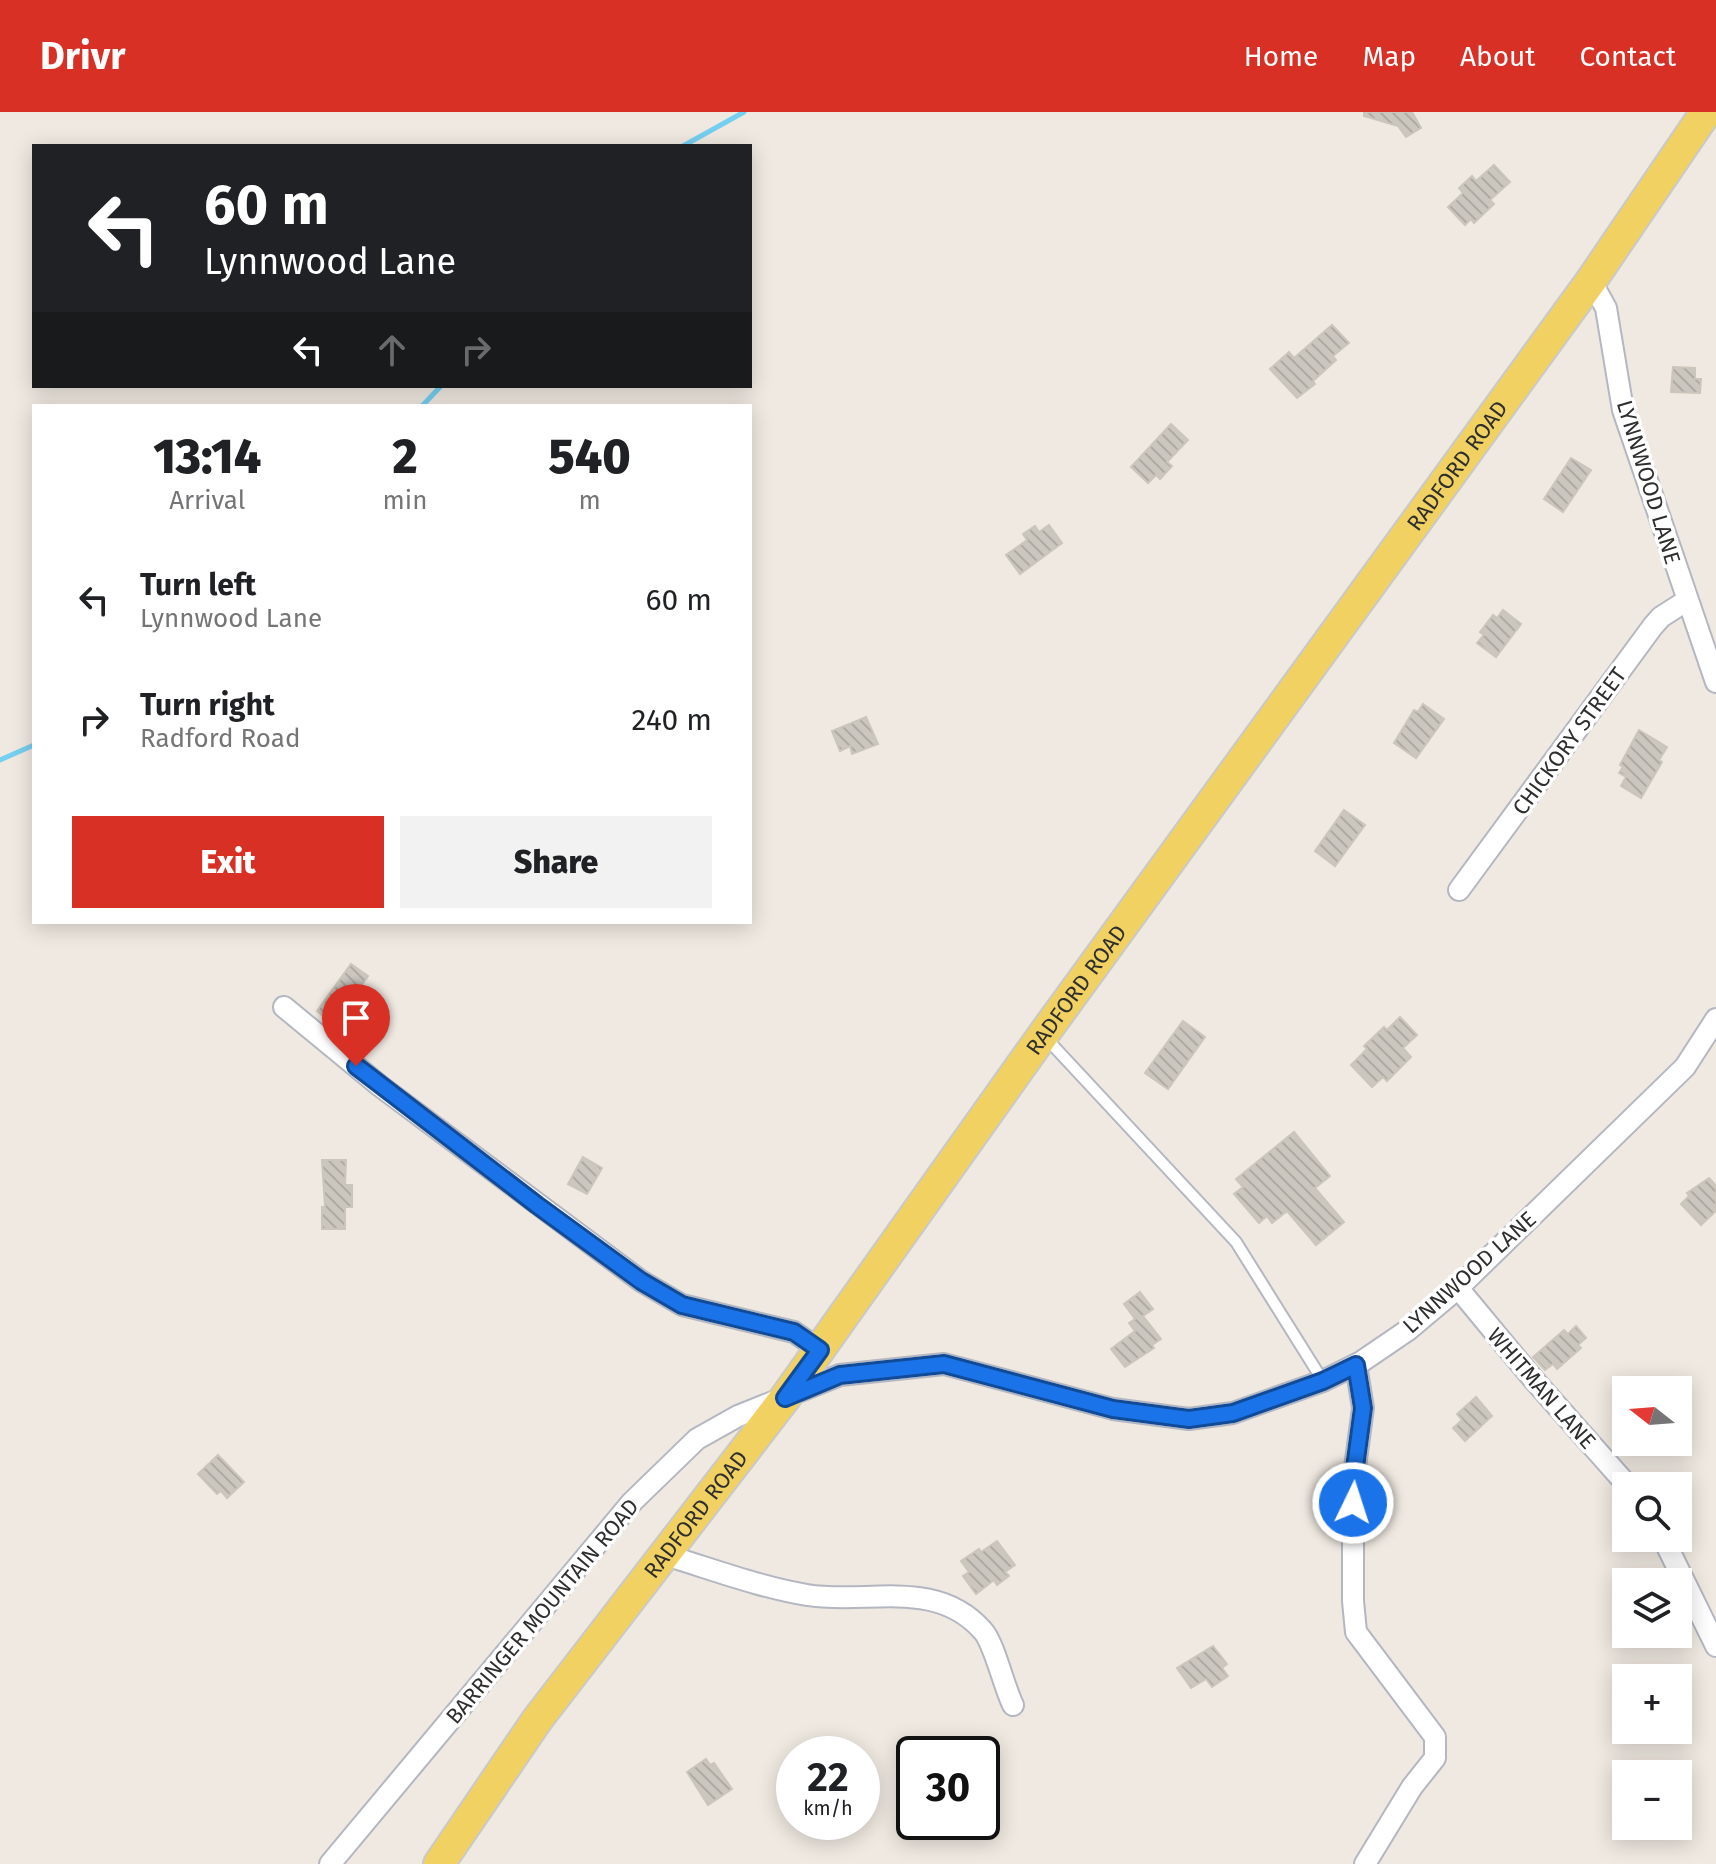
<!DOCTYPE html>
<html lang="en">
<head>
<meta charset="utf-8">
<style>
	body { margin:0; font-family:"Fira Sans",sans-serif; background:#f2f2f2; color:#202124; height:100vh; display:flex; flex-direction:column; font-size:30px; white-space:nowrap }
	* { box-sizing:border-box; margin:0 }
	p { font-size:26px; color:#757577 }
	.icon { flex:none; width:44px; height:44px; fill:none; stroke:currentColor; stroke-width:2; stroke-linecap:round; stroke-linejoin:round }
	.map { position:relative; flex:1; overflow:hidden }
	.drawer { position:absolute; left:32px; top:292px; width:720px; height:520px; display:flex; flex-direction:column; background:#fff; border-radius:0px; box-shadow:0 4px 20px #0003 }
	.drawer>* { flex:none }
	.top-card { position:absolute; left:32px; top:32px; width:720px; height:244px; border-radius:0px; box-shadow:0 4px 20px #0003; background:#202124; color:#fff; overflow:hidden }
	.needle { width:52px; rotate:287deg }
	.tools { position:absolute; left:1612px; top:1264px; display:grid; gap:16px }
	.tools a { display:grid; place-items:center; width:80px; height:80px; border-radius:0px; background:#fff; box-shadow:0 4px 20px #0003; font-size:40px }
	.speed { position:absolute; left:776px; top:1624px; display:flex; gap:16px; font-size:40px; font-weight:700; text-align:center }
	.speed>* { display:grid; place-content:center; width:104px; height:104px; border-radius:50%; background:#fff; box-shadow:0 4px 20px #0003; line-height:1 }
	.speed small { font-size:20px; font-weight:400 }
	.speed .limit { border:4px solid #111; border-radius:12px; background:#fff; color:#111 }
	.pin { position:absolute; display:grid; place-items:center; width:68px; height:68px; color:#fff; margin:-82px -34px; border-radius:50% 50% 50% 0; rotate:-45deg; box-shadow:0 0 8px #0007 }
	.pin .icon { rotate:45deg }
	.me { position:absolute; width:88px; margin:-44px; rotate:4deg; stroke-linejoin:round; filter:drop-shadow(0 0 6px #0008) }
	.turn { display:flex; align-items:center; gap:28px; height:168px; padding:0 40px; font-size:36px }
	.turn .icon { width:104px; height:104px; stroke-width:2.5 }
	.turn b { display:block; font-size:56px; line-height:68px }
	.lanes { display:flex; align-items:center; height:76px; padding:0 40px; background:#0003; justify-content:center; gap:40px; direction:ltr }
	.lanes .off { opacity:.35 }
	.eta { display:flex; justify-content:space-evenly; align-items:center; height:136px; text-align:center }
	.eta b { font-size:48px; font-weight:800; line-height:56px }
	.cta { display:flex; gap:16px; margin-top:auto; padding:16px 40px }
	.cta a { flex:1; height:92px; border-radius:0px; background:#d93025; color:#fff; font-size:32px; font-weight:800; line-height:92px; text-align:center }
	.cta a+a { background:#f2f2f2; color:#202124 }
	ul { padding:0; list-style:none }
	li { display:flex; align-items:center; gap:24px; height:120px; padding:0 40px }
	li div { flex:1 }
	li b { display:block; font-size:30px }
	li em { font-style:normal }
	header { display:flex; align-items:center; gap:48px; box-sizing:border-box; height:112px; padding:0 40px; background:#d93025; color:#fff }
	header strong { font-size:38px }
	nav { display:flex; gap:44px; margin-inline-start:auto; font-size:28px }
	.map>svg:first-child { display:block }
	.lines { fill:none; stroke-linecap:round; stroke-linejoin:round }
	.stream { stroke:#75cff0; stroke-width:5 }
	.building { fill:url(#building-back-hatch); stroke:#cbc5ba; stroke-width:2 }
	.service-casing { stroke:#b4b7c1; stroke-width:14 }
	.minor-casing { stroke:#b4b7c1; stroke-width:24 }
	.primary-casing { stroke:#c9c9c9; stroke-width:34 }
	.service { stroke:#fff; stroke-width:10 }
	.minor { stroke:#fff; stroke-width:20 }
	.primary { stroke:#f2d163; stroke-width:30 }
	.route-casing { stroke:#114b97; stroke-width:20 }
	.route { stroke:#1a73e8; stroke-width:14 }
	.labels { text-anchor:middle; stroke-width:7; stroke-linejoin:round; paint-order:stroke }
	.street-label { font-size:22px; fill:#2e2e2e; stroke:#fff }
</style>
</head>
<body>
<header>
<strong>Drivr</strong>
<nav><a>Home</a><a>Map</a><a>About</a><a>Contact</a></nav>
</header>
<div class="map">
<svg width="1716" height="1752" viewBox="0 0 1716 1752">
	<defs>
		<pattern id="building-back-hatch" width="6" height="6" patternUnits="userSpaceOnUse" patternTransform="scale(2)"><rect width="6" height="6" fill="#cbc7bf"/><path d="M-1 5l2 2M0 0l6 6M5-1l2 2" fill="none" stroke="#afaba4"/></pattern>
	</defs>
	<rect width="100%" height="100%" fill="#efe9e1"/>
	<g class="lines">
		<!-- stream -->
		<g class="stream">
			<polyline points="683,34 744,0"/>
			<polyline points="422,294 441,274"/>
			<polyline points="0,648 34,633"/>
		</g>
	</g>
	<!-- building -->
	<g class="building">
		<polygon points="1364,0 1412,0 1421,16 1406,25 1398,14 1364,4"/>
		<polygon points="1494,53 1510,70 1490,88 1494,92 1474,111 1471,107 1465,113 1448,95 1463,81 1459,76 1472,64 1476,69"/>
		<polygon points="1332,213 1349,231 1333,244 1336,248 1313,269 1315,272 1297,286 1270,257 1289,240 1294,246"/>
		<polygon points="1673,255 1695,256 1695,267 1701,267 1700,281 1671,280"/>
		<polygon points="1171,312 1188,328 1167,350 1172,354 1160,367 1156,363 1148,371 1131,355"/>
		<polygon points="1571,346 1591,358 1563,400 1544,387"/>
		<polygon points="1049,413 1062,431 1020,462 1006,443 1027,428 1023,422 1035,414 1039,420"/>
		<polygon points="1503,498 1521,512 1496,545 1477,531 1484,523 1480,520 1493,503 1497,506"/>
		<polygon points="1423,592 1444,607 1416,646 1394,631 1414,598 1418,600"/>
		<polygon points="866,605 878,632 852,642 850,634 840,639 832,619"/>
		<polygon points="1639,618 1667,635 1659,648 1662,650 1641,686 1621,674 1626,665 1619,661 1623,655 1620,653"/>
		<polygon points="1344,698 1365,713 1335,754 1315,739"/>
		<polygon points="351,852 368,864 334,912 317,899"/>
		<polygon points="1400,905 1417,923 1403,936 1411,945 1387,969 1383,965 1372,975 1351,953 1367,937 1364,934 1384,915 1387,918"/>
		<polygon points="1183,909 1205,925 1168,977 1145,961"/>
		<polygon points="1294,1020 1330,1064 1315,1076 1344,1110 1316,1133 1287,1099 1272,1111 1267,1104 1259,1111 1234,1082 1243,1075 1236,1067"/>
		<polygon points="583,1045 602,1056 587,1082 568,1072"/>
		<polygon points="322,1048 346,1048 345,1073 352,1073 352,1095 345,1095 345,1117 322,1117 322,1095 325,1095"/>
		<polygon points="1709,1066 1716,1074 1716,1099 1701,1113 1681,1092 1689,1084 1687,1081"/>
		<polygon points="1140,1180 1153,1197 1143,1204 1161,1227 1152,1233 1154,1236 1125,1255 1111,1237 1135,1219 1129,1211 1135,1207 1124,1192"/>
		<polygon points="1576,1214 1586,1226 1578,1233 1581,1236 1557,1257 1553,1252 1545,1258 1533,1245 1564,1218 1568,1222"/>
		<polygon points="1476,1285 1492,1304 1465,1329 1453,1316 1462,1308 1457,1302"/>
		<polygon points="218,1343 244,1370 227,1386 221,1379 217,1382 198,1362"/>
		<polygon points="997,1429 1015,1453 1005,1460 1009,1464 997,1473 994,1468 976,1482 963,1464 969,1460 961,1449 979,1437 981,1440"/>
		<polygon points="1213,1534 1227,1552 1222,1556 1228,1564 1212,1575 1206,1567 1191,1576 1177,1556"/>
		<polygon points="706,1647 710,1653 714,1651 732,1677 708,1693 687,1660"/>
	</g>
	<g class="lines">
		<!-- service casing -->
		<g class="service-casing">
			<polyline id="service" points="1046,926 1236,1130 1323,1269"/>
		</g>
		<!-- minor casing -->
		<g class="minor-casing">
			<g id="minor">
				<polyline points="1591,169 1606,196 1623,298 1716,570"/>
				<polyline points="1459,778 1653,514 1661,505 1686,489"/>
				<polyline points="284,895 380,974 641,1169 682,1193 794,1220 820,1238"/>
				<polyline points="1458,1176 1534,1268 1628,1374"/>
				<polyline points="1356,1253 1363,1296 1353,1370 1353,1489 1356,1520 1435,1625 1435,1646 1412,1675 1365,1752"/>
				<polyline points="1663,1426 1716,1534"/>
				<path d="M665,1443C712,1457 759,1475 807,1483C866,1493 936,1465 983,1519C994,1531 1004,1575 1013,1593"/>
				<polyline points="330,1752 632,1390 697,1327 738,1304 840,1263 944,1252 1113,1297 1189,1307 1233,1301 1323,1269 1361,1250 1408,1218 1458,1176 1685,955 1716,907"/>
			</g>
		</g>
		<!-- primary casing -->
		<g class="primary-casing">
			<g id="primary">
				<path id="s1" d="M439,1752L537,1608L785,1286L1043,923L1591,169L1706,0"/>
			</g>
		</g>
		<!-- service -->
		<use href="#service" class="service"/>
		<!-- minor -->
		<use href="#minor" class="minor"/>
		<!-- primary -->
		<use href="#primary" class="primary"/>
	</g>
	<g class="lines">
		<!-- route casing -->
		<g class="route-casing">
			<polyline id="route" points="356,954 537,1093 641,1169 682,1193 794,1220 820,1238 785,1286 840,1263 944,1252 1113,1297 1189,1307 1233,1301 1323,1269 1356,1253 1363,1296 1353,1370 1353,1391"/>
		</g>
		<!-- route -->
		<use href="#route" class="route"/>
	</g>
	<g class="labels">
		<!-- street labels -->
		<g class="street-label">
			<text dy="8" stroke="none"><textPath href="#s1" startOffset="1730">RADFORD ROAD</textPath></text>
			<text transform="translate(1649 370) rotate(73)" y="8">LYNNWOOD LANE</text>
			<text transform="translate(1569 629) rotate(-54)" y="8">CHICKORY STREET</text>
			<text dy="8" stroke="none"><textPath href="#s1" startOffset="1082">RADFORD ROAD</textPath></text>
			<text transform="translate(1469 1160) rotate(-42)" y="8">LYNNWOOD LANE</text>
			<text transform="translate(1542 1276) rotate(49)" y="8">WHITMAN LANE</text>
			<text dy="8" stroke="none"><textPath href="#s1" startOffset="434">RADFORD ROAD</textPath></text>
			<text transform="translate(542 1499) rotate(-50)" y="8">BARRINGER MOUNTAIN ROAD</text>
		</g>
	</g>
</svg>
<div class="tools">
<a><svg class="needle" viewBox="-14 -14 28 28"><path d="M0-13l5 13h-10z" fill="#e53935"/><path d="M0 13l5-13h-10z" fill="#757577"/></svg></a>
<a><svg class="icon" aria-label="search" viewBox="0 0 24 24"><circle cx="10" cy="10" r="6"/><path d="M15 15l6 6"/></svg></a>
<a><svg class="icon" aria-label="layers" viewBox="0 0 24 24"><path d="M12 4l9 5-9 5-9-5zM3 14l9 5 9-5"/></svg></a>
<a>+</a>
<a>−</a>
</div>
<div class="speed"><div>22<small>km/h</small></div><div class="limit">30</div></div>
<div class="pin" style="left:356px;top:954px;background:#d93025"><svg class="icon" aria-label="arrive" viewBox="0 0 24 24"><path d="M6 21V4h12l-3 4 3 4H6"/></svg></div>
<svg class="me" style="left:1353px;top:1391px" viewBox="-20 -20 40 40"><circle r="17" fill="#1a73e8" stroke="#fff" stroke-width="3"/><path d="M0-11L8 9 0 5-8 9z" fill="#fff"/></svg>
<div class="top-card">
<div class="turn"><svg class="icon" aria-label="left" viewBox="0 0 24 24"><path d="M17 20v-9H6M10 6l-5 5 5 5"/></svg><div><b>60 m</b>Lynnwood Lane</div></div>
<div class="lanes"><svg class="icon" aria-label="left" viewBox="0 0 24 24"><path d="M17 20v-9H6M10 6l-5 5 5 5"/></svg><svg class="icon off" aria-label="ahead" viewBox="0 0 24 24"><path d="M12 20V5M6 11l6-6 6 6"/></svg><svg class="icon off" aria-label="right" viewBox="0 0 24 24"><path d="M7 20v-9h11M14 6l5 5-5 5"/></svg></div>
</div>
<section class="drawer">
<div class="eta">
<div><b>13:14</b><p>Arrival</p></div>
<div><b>2</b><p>min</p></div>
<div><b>540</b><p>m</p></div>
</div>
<ul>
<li><svg class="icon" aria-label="left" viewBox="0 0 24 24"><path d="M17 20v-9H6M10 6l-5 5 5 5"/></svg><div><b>Turn left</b><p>Lynnwood Lane</p></div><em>60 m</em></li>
<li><svg class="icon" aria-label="right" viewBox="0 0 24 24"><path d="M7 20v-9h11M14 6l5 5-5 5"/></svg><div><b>Turn right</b><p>Radford Road</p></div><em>240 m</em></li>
</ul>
<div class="cta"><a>Exit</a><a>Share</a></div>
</section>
</div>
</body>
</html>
